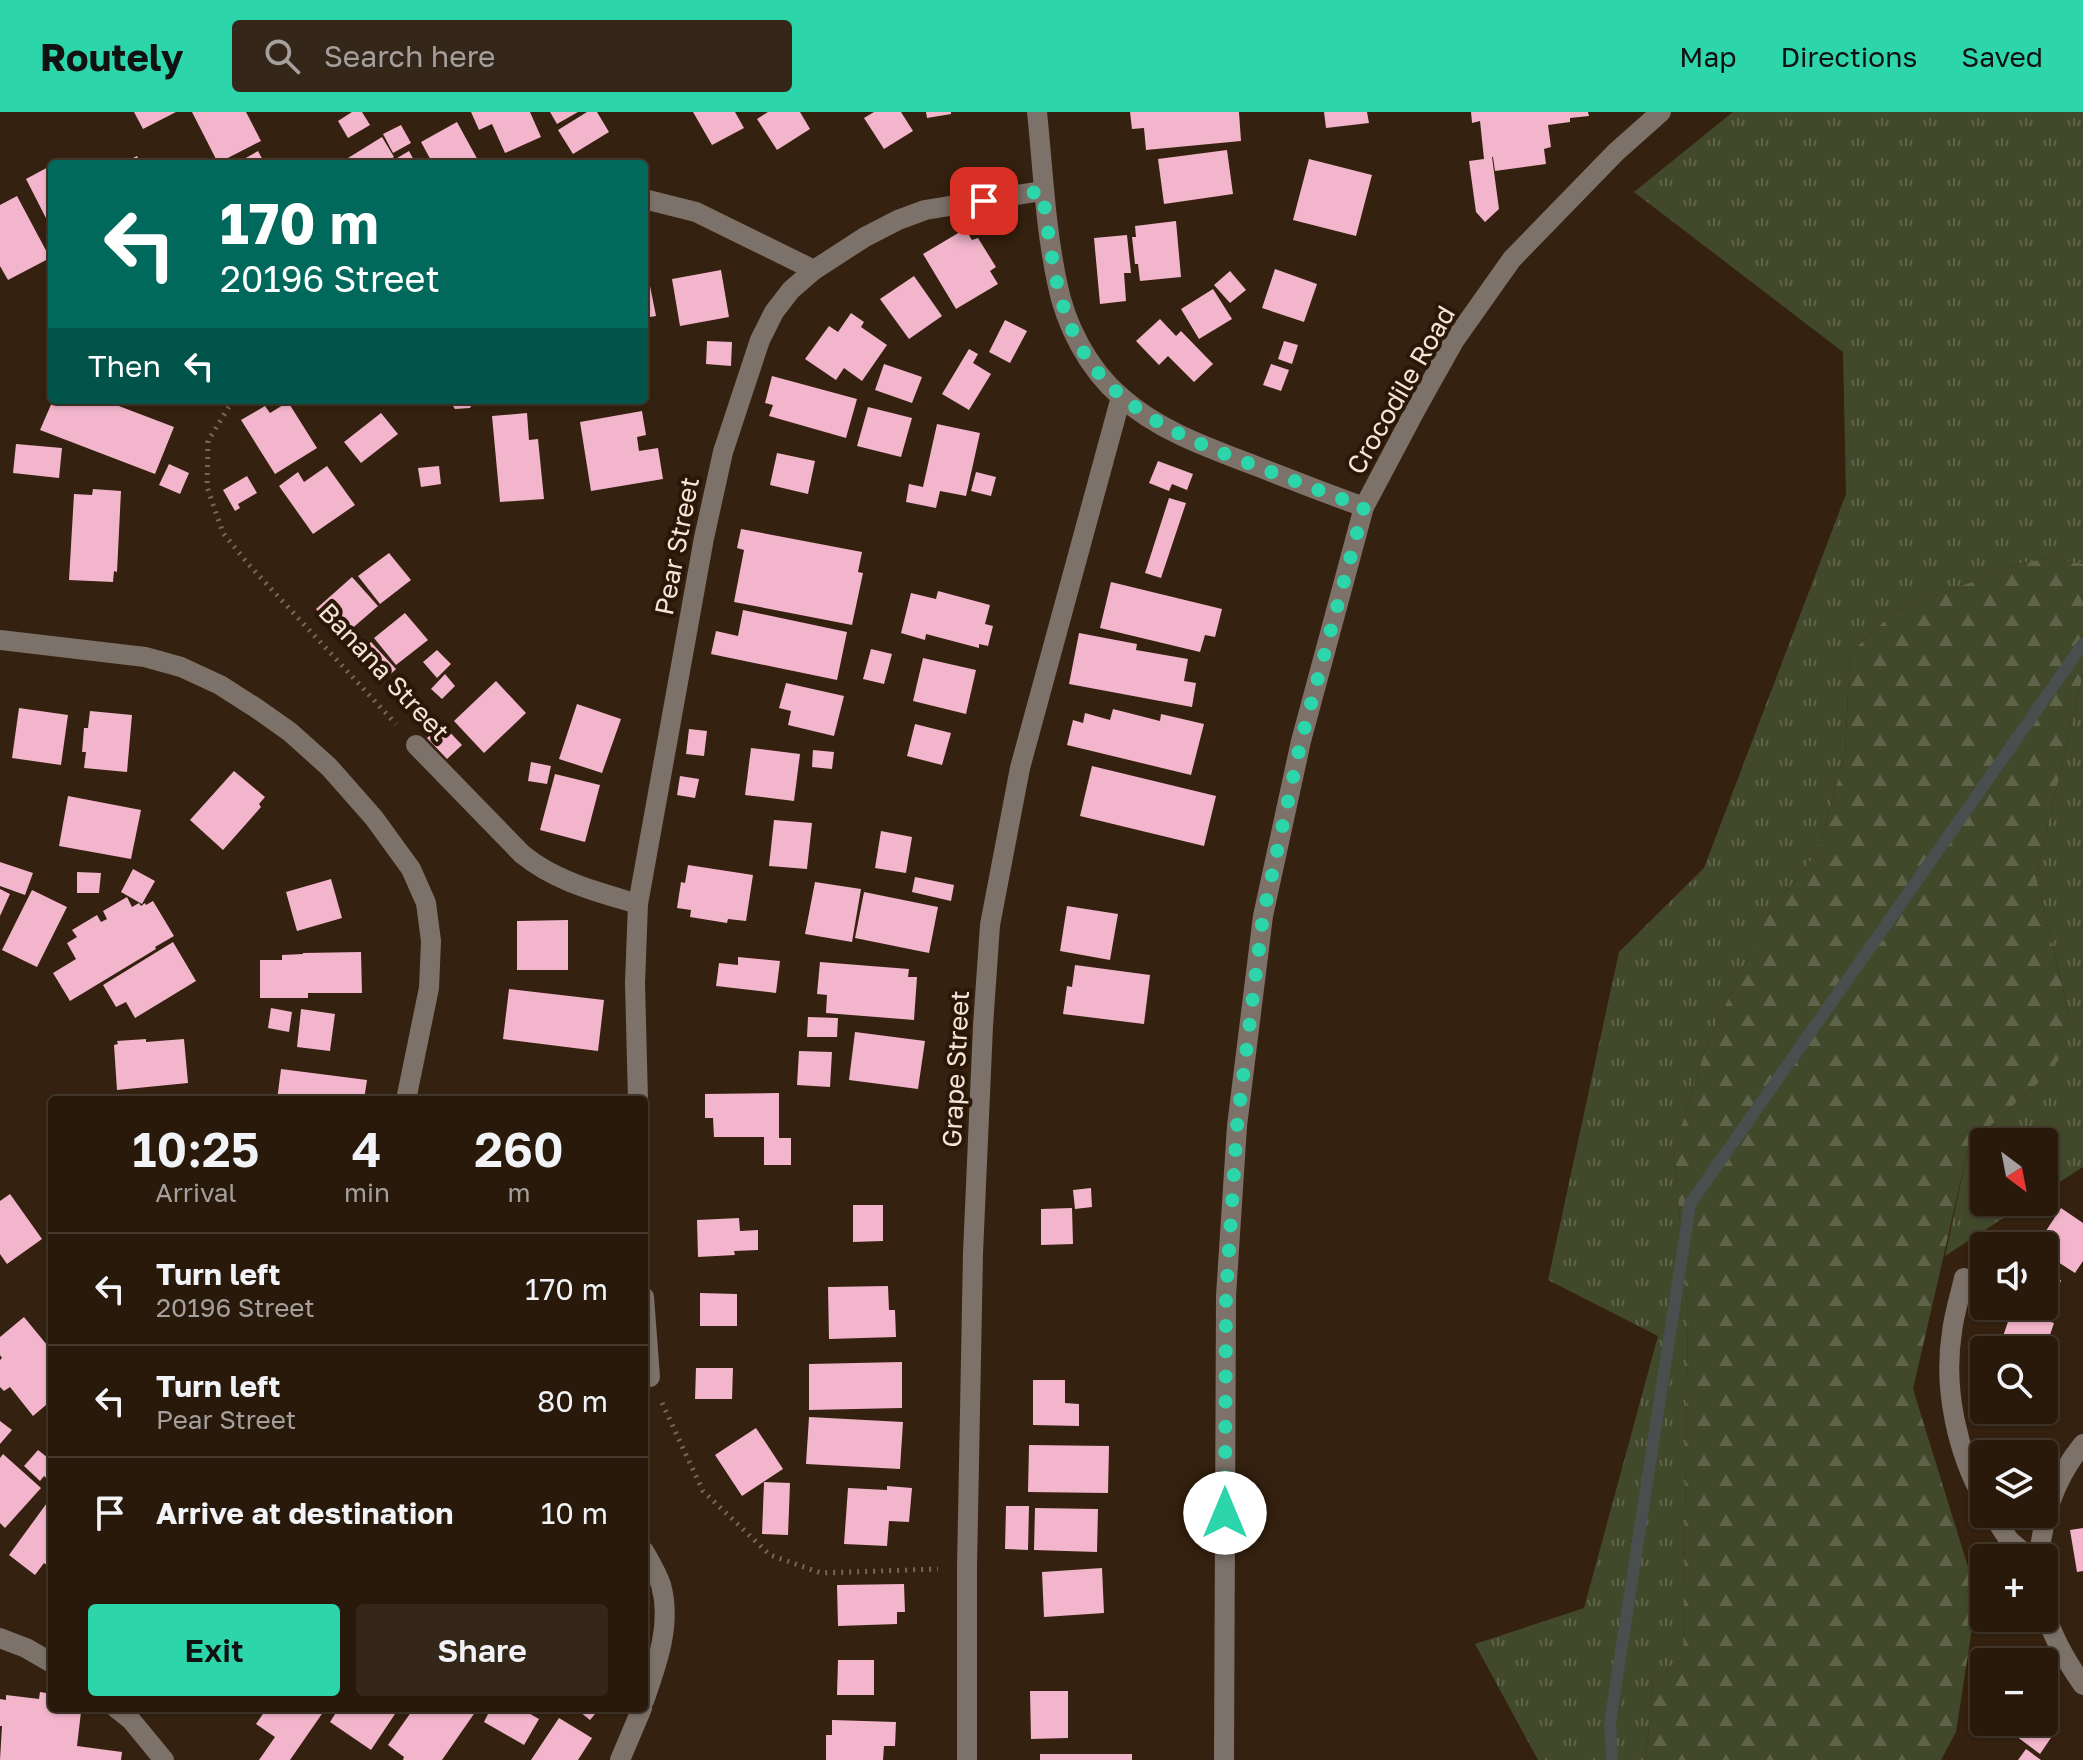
<!DOCTYPE html>
<html lang="en">
<head>
<meta charset="utf-8">
<style>
	body { margin:0; font-family:"Golos Text",sans-serif; background:#342619; color:#f1f3f6; height:100vh; display:flex; flex-direction:column; font-size:30px; white-space:nowrap }
	* { box-sizing:border-box; margin:0 }
	p { font-size:26px; color:#a5a09d }
	.icon { flex:none; width:44px; height:44px; fill:none; stroke:currentColor; stroke-width:2; stroke-linecap:round; stroke-linejoin:round }
	.map { position:relative; flex:1; overflow:hidden }
	.panel { position:absolute; left:48px; top:984px; width:600px; height:616px; display:flex; flex-direction:column; background:#28190b; border-radius:8px; box-shadow:0 2px 6px #0004,0 0 0 2px #44382c }
	.panel>* { flex:none }
	.top-card { position:absolute; left:48px; top:48px; width:600px; height:244px; border-radius:8px; box-shadow:0 2px 6px #0004,0 0 0 2px #44382c; background:#00695c; color:#fff; overflow:hidden }
	.needle { width:52px; rotate:148deg }
	.fabs { position:absolute; left:1970px; top:1016px; display:grid; gap:16px }
	.fabs a { display:grid; place-items:center; width:88px; height:88px; border-radius:8px; background:#28190b; box-shadow:0 2px 6px #0004,0 0 0 2px #44382c; font-size:40px }
	.pin { position:absolute; display:grid; place-items:center; width:68px; height:68px; color:#fff; margin:-34px; border-radius:16px; box-shadow:0 4px 12px #0006 }
	.me { position:absolute; width:88px; margin:-44px; rotate:0deg; stroke-linejoin:round; filter:drop-shadow(0 0 6px #0008) }
	.turn { display:flex; align-items:center; gap:28px; height:168px; padding:0 40px; font-size:36px }
	.turn .icon { width:104px; height:104px; stroke-width:2.5 }
	.turn b { display:block; font-size:56px; line-height:68px }
	.then { display:flex; align-items:center; height:76px; padding:0 40px; background:#0003; gap:16px; font-size:30px }
	.eta { display:flex; justify-content:space-evenly; align-items:center; height:136px; text-align:center }
	.eta b { font-size:48px; font-weight:600; line-height:56px }
	.action { display:flex; gap:16px; margin-top:auto; padding:16px 40px }
	.action a { flex:1; height:92px; border-radius:8px; background:#2dd5ab; color:#111; font-size:32px; font-weight:600; line-height:92px; text-align:center }
	.action a+a { background:#342619; color:#f1f3f6 }
	ul { padding:0; list-style:none }
	li { display:flex; align-items:center; gap:24px; height:112px; padding:0 40px; border-top:2px solid #44382c }
	li div { flex:1 }
	li b { display:block; font-size:30px }
	li em { font-style:normal }
	header { display:flex; align-items:center; gap:48px; box-sizing:border-box; height:112px; padding:0 40px; background:#2dd5ab; color:#111 }
	header strong { font-size:38px }
	nav { display:flex; gap:44px; margin-inline-start:auto; font-size:28px }
	.search { width:560px; height:72px; background:#342619; display:flex; align-items:center; gap:20px; box-sizing:border-box; padding:0 28px; border-radius:8px; color:#a5a09d; font-size:30px }
	.map>svg:first-child { display:block }
	.grass { fill:url(#grass-tufts) }
	.forest { fill:url(#forest-firs) }
	.lines { fill:none; stroke-linecap:round; stroke-linejoin:round }
	.stream { stroke:#494e4f; stroke-width:12 }
	.building { fill:#f2b5cb }
	.path { stroke:#786656; stroke-width:5; stroke-dasharray:2 6; stroke-linecap:butt }
	.minor { stroke:#7d7269; stroke-width:20 }
	.route { stroke:#2dd5ab; stroke-width:14; stroke-dasharray:0 25.2 }
	.labels { text-anchor:middle; stroke-width:8; stroke-linejoin:round; paint-order:stroke }
	.street-label { font-size:26px; fill:#f3e5da; stroke:#2b1706 }
</style>
</head>
<body>
<header>
<strong>Routely</strong>
<div class="search"><svg class="icon" aria-label="search" viewBox="0 0 24 24"><circle cx="10" cy="10" r="6"/><path d="M15 15l6 6"/></svg>Search here</div>
<nav><a>Map</a><a>Directions</a><a>Saved</a></nav>
</header>
<div class="map">
<svg width="2083" height="1648" viewBox="0 0 2083 1648">
	<defs>
		<pattern id="grass-tufts" width="24" height="20" patternUnits="userSpaceOnUse" patternTransform="scale(2)"><rect width="24" height="20" fill="#42492b"/><path d="M3 7l-1-3M5 7V3M7 7l1-3M15 17l-1-3M17 17v-4M19 17l1-3" fill="none" stroke="#5e6349"/></pattern>
		<pattern id="forest-firs" width="22" height="20" patternUnits="userSpaceOnUse" patternTransform="scale(2)"><rect width="22" height="20" fill="#42492b"/><path d="M5 1l3.5 6h-7zM16 11l3.5 6h-7z" fill="#5e6349"/></pattern>
	</defs>
	<rect width="100%" height="100%" fill="#35210f"/>
	<!-- grass -->
	<g class="grass">
		<polygon points="1733,0 2083,0 2083,452 2050,446 2022,451 1895,499 1850,541 1845,643 1818,739 1768,803 1707,932 1674,1038 1688,1205 1683,1547 1653,1568 1646,1648 1538,1648 1475,1532 1584,1496 1658,1224 1548,1168 1619,840 1704,756 1846,382 1843,240 1634,80"/>
		<polygon points="2083,562 2083,1055 2044,1080 2044,1030 1984,1030 1984,1090 2028,1090 1945,1144 1969,1033 2046,964 2071,909 2036,765"/>
	</g>
	<!-- forest -->
	<polygon class="forest" points="2050,446 2083,452 2083,562 2036,765 2071,909 2066,938 2046,964 1969,1033 1913,1277 1977,1484 1956,1620 1941,1648 1646,1648 1653,1568 1683,1547 1688,1205 1674,1038 1707,932 1768,803 1818,739 1845,643 1850,541 1895,499 2022,451"/>
	<g class="lines">
		<!-- stream -->
		<polyline class="stream" points="1612,1648 1610,1611 1690,1092 2083,532"/>
	</g>
	<!-- building -->
	<g class="building">
		<polygon points="134,0 176,0 143,17"/>
		<polygon points="192,0 246,0 261,29 218,51"/>
		<polygon points="352,0 362,0 370,13 348,26 338,9"/>
		<polygon points="471,0 530,0 541,25 505,41 492,12 479,18"/>
		<polygon points="550,0 578,0 557,12"/>
		<polygon points="587,0 597,0 609,20 573,42 558,18"/>
		<polygon points="693,0 735,0 744,16 712,33"/>
		<polygon points="768,0 800,0 810,17 777,38 757,7"/>
		<polygon points="874,0 901,0 913,19 884,37 864,6"/>
		<polygon points="926,0 951,0 951,2 927,6"/>
		<polygon points="1130,0 1239,0 1241,29 1146,38 1144,16 1132,17"/>
		<polygon points="1324,0 1367,0 1369,11 1326,16"/>
		<polygon points="1471,0 1588,0 1589,4 1570,6 1570,10 1548,13 1551,35 1544,37 1546,52 1495,59 1493,45 1492,45 1499,97 1485,110 1476,100 1469,49 1484,47 1480,9 1472,11"/>
		<polygon points="457,10 480,52 433,52 421,30"/>
		<polygon points="401,13 411,31 393,41 383,22"/>
		<polygon points="382,25 394,45 382,52 352,52 348,46"/>
		<polygon points="1227,38 1233,82 1164,92 1158,47"/>
		<polygon points="258,39 265,52 235,52"/>
		<polygon points="409,39 416,52 387,52"/>
		<polygon points="137,44 141,52 121,52"/>
		<polygon points="1309,47 1372,63 1356,124 1293,108"/>
		<polygon points="52,53 52,110 49,112 26,67"/>
		<polygon points="17,84 50,146 8,168 0,154 0,93"/>
		<polygon points="1176,109 1181,165 1140,169 1138,152 1135,152 1132,125 1136,125 1135,114"/>
		<polygon points="965,117 972,128 978,126 996,155 990,159 998,172 956,197 923,142"/>
		<polygon points="1127,123 1131,161 1124,161 1126,189 1100,192 1094,126"/>
		<polygon points="1275,157 1317,172 1304,210 1262,196"/>
		<polygon points="721,158 729,205 680,214 672,167"/>
		<polygon points="1230,159 1246,178 1230,191 1214,173"/>
		<polygon points="648,164 656,204 644,206 644,165"/>
		<polygon points="914,164 942,204 909,227 880,187"/>
		<polygon points="1213,177 1232,207 1199,227 1181,197"/>
		<polygon points="851,201 864,210 861,215 887,233 862,269 844,256 836,268 805,247 829,214 838,220"/>
		<polygon points="1160,207 1176,224 1181,219 1213,252 1194,270 1168,244 1159,253 1136,229"/>
		<polygon points="1005,208 1027,219 1010,251 989,240"/>
		<polygon points="707,229 732,230 731,254 706,252"/>
		<polygon points="1284,229 1298,233 1292,252 1278,247"/>
		<polygon points="969,237 978,242 973,251 991,262 969,298 942,282"/>
		<polygon points="884,252 922,265 912,291 875,278"/>
		<polygon points="1271,252 1289,258 1281,279 1263,273"/>
		<polygon points="772,264 857,287 846,326 769,304 773,293 765,291"/>
		<polygon points="53,288 103,288 174,315 155,362 40,318"/>
		<polygon points="449,288 475,288 470,296 455,297"/>
		<polygon points="288,290 317,336 275,362 241,308 265,294 270,301"/>
		<polygon points="868,295 912,306 901,345 857,334"/>
		<polygon points="642,299 646,323 637,325 639,339 658,336 663,367 591,379 580,310"/>
		<polygon points="381,301 398,322 361,351 344,330"/>
		<polygon points="527,301 529,328 538,327 544,387 500,390 492,304"/>
		<polygon points="937,312 980,321 966,384 940,379 936,396 906,390 909,372 923,375"/>
		<polygon points="16,332 62,336 59,366 13,361"/>
		<polygon points="777,341 815,349 808,382 770,373"/>
		<polygon points="1158,349 1193,362 1187,378 1172,372 1169,379 1149,371"/>
		<polygon points="169,352 189,361 180,382 159,373"/>
		<polygon points="327,354 355,393 313,422 279,374 298,360 304,370"/>
		<polygon points="439,354 441,372 421,375 418,356"/>
		<polygon points="976,360 996,365 991,384 971,379"/>
		<polygon points="247,364 257,381 238,392 240,396 235,399 223,378"/>
		<polygon points="93,377 121,379 117,460 114,459 113,470 69,468 74,382 92,383"/>
		<polygon points="1169,386 1186,391 1161,466 1145,461"/>
		<polygon points="741,417 862,440 858,460 863,461 852,513 734,490 744,438 737,436"/>
		<polygon points="389,441 411,468 380,492 358,464"/>
		<polygon points="352,465 378,494 341,526 316,497"/>
		<polygon points="1111,470 1222,497 1215,525 1205,523 1200,540 1100,516"/>
		<polygon points="938,479 990,493 985,512 993,514 988,534 979,532 979,536 926,522 925,528 901,521 911,481 936,487"/>
		<polygon points="743,498 847,520 837,568 711,542 716,519 738,524"/>
		<polygon points="405,501 428,528 396,553 374,526"/>
		<polygon points="1079,521 1137,532 1136,538 1188,547 1184,569 1196,571 1192,595 1069,572"/>
		<polygon points="371,530 396,557 380,572 355,545"/>
		<polygon points="871,537 892,542 884,572 863,567"/>
		<polygon points="437,538 451,552 437,566 423,550"/>
		<polygon points="923,546 976,558 966,602 913,589"/>
		<polygon points="445,562 455,574 442,587 431,577"/>
		<polygon points="496,569 526,601 484,641 454,609"/>
		<polygon points="786,571 844,584 834,624 788,613 791,599 779,596"/>
		<polygon points="577,592 621,607 602,661 559,647"/>
		<polygon points="19,596 68,603 61,653 12,646"/>
		<polygon points="1113,597 1160,609 1161,602 1204,612 1191,663 1067,633 1073,608 1083,611 1085,601 1110,608"/>
		<polygon points="90,599 132,603 127,660 84,656 86,640 82,640 84,616 88,616"/>
		<polygon points="442,612 462,633 447,647 427,626"/>
		<polygon points="915,612 951,621 942,653 907,644"/>
		<polygon points="689,617 707,619 704,644 686,642"/>
		<polygon points="751,636 800,642 794,689 745,683"/>
		<polygon points="813,638 834,640 832,657 812,655"/>
		<polygon points="531,650 551,654 547,672 528,669"/>
		<polygon points="1092,654 1216,684 1204,734 1080,704"/>
		<polygon points="234,659 265,685 259,692 261,695 223,738 190,708"/>
		<polygon points="555,662 600,673 585,730 540,718"/>
		<polygon points="680,664 699,667 695,686 677,683"/>
		<polygon points="68,684 141,698 131,747 59,734"/>
		<polygon points="774,708 812,711 807,757 769,754"/>
		<polygon points="881,719 912,725 906,761 875,756"/>
		<polygon points="0,750 33,761 25,783 0,774"/>
		<polygon points="688,753 753,763 746,809 728,807 727,811 690,805 691,798 677,796 681,770 685,771"/>
		<polygon points="133,757 155,769 142,792 121,780"/>
		<polygon points="77,760 101,761 99,781 77,781"/>
		<polygon points="915,765 954,773 951,789 912,780"/>
		<polygon points="331,767 342,806 297,819 286,780"/>
		<polygon points="815,770 861,777 852,830 805,822"/>
		<polygon points="0,777 10,782 0,804"/>
		<polygon points="32,778 67,795 37,855 2,838"/>
		<polygon points="864,780 938,795 929,841 855,826"/>
		<polygon points="127,785 132,795 139,791 141,794 145,791 146,793 153,789 174,824 155,835 156,837 70,889 53,861 76,847 67,831 77,825 72,818 97,803 101,810 107,807 103,799"/>
		<polygon points="1067,794 1118,802 1110,848 1060,839"/>
		<polygon points="568,808 568,858 517,858 517,809"/>
		<polygon points="173,830 196,869 135,906 126,890 116,895 103,873"/>
		<polygon points="361,840 362,881 308,881 308,886 260,886 260,848 282,848 282,843 303,842 303,841"/>
		<polygon points="738,845 780,849 776,881 716,874 719,851 738,853"/>
		<polygon points="820,850 909,857 908,865 917,865 914,908 826,901 827,883 817,882"/>
		<polygon points="1075,853 1150,863 1144,912 1063,902 1067,874 1072,875"/>
		<polygon points="509,877 604,888 598,939 503,927"/>
		<polygon points="271,896 292,900 289,920 268,916"/>
		<polygon points="301,897 335,902 330,939 297,935"/>
		<polygon points="808,905 838,906 837,925 807,925"/>
		<polygon points="855,920 925,929 918,977 849,968"/>
		<polygon points="146,927 146,930 184,927 188,971 117,978 114,933 118,932 117,929"/>
		<polygon points="799,939 832,940 830,975 797,973"/>
		<polygon points="281,957 367,968 364,988 277,988"/>
		<polygon points="779,981 779,1026 791,1026 791,1053 764,1053 764,1025 714,1025 713,1006 705,1006 705,982"/>
		<polygon points="1091,1076 1092,1095 1075,1097 1073,1078"/>
		<polygon points="10,1082 42,1127 7,1152 0,1142 0,1089"/>
		<polygon points="853,1093 883,1093 883,1129 853,1130"/>
		<polygon points="1072,1096 1073,1132 1041,1133 1041,1097"/>
		<polygon points="2061,1096 2083,1111 2083,1149 2075,1161 2044,1141 2044,1134 2036,1134"/>
		<polygon points="739,1106 740,1119 758,1118 758,1138 734,1139 735,1143 698,1145 697,1108"/>
		<polygon points="2044,1163 2061,1168 2052,1200 2034,1195 2044,1194"/>
		<polygon points="888,1174 889,1198 895,1198 896,1225 829,1227 828,1175"/>
		<polygon points="700,1181 737,1182 737,1214 700,1214"/>
		<polygon points="2012,1198 2054,1211 2045,1238 2005,1238 1999,1236"/>
		<polygon points="24,1205 52,1239 52,1288 33,1304 10,1275 4,1279 0,1275 0,1248 2,1246 0,1243 0,1225"/>
		<polygon points="902,1250 902,1296 809,1298 809,1252"/>
		<polygon points="696,1256 733,1256 732,1287 695,1287"/>
		<polygon points="1033,1268 1065,1268 1065,1291 1079,1292 1079,1314 1033,1313"/>
		<polygon points="809,1305 903,1310 900,1357 806,1352"/>
		<polygon points="0,1309 12,1318 0,1332"/>
		<polygon points="756,1316 783,1357 742,1384 715,1343"/>
		<polygon points="1029,1333 1109,1334 1108,1381 1028,1380"/>
		<polygon points="38,1338 52,1349 52,1371 44,1364 40,1369 24,1354"/>
		<polygon points="3,1342 41,1376 5,1416 0,1411 0,1346"/>
		<polygon points="764,1370 790,1371 788,1423 762,1422"/>
		<polygon points="887,1374 912,1376 909,1410 889,1409 887,1434 844,1432 848,1376 887,1378"/>
		<polygon points="52,1384 52,1457 44,1451 35,1463 9,1443"/>
		<polygon points="1006,1394 1029,1394 1028,1438 1005,1437"/>
		<polygon points="1035,1396 1098,1397 1097,1440 1034,1438"/>
		<polygon points="2083,1416 2083,1459 2077,1460 2070,1418"/>
		<polygon points="1102,1456 1104,1501 1044,1505 1042,1460"/>
		<polygon points="904,1472 905,1500 897,1500 897,1512 838,1514 837,1473"/>
		<polygon points="838,1548 874,1548 874,1583 837,1583"/>
		<polygon points="1030,1579 1068,1579 1068,1626 1031,1627"/>
		<polygon points="40,1580 52,1582 52,1596 81,1600 77,1634 122,1640 121,1648 0,1648 2,1614 0,1614 0,1587 6,1588 6,1583 39,1587"/>
		<polygon points="267,1596 326,1596 290,1648 259,1648 275,1625 256,1612"/>
		<polygon points="339,1596 399,1596 371,1638 330,1610"/>
		<polygon points="414,1596 478,1596 442,1648 403,1648 404,1645 388,1633"/>
		<polygon points="491,1596 520,1596 539,1607 524,1633 484,1610"/>
		<polygon points="575,1596 600,1596 590,1608"/>
		<polygon points="2044,1604 2059,1614 2040,1642 2008,1618 2014,1610 2044,1610"/>
		<polygon points="559,1606 592,1626 578,1648 531,1648"/>
		<polygon points="832,1608 896,1610 895,1634 884,1634 883,1648 826,1648 826,1623 832,1623"/>
		<polygon points="2026,1637 2041,1648 2018,1648"/>
		<rect x="1040" y="1642" width="92" height="6"/>
	</g>
	<g class="lines">
		<!-- path -->
		<g class="path">
			<polyline points="233,288 208,329 207,375 223,421 250,454 396,612"/>
			<polyline points="662,1291 703,1379 770,1443 821,1461 938,1457"/>
		</g>
		<!-- minor -->
		<g class="minor">
			<path d="M1037,0C1043,57 1045,113 1057,170C1065,212 1088,257 1121,285C1159,319 1209,336 1256,354C1292,368 1328,382 1364,395"/>
			<polyline points="644,87 696,100 814,158"/>
			<polyline points="0,528 145,545 181,555 220,573 256,596 290,620 329,655 374,706 411,757 426,791 431,829 429,876 406,988"/>
			<path d="M416,633L522,742C556,770 598,780 638,792"/>
			<polyline points="638,988 635,871 638,792 704,426 723,340 760,228 774,200 791,178 814,158 865,125 898,108 925,98 1042,79"/>
			<path d="M1964,1166C1960,1184 1954,1202 1952,1220C1943,1276 1957,1340 1984,1388"/>
			<polyline points="644,1185 650,1265"/>
			<polyline points="1992,1402 2009,1428 2030,1446"/>
			<path d="M644,1439C650,1450 657,1461 661,1473C672,1512 657,1552 644,1589"/>
			<path d="M2039,1446C2043,1403 2055,1366 2083,1332"/>
			<path d="M2044,1495C2051,1524 2066,1549 2083,1573"/>
			<polyline points="0,1526 26,1536 52,1551"/>
			<polyline points="116,1596 131,1608 164,1648"/>
			<polyline points="620,1648 642,1596"/>
			<polyline points="967,1648 967,1456 973,1141 983,914 990,813 1020,656 1121,285"/>
			<polyline points="1224,1648 1226,1184 1237,1014 1263,804 1301,629 1364,395 1417,295 1454,229 1512,147 1616,40 1661,0"/>
		</g>
	</g>
	<g class="lines">
		<!-- route -->
		<path class="route" d="M984,89L1042,79C1050,127 1053,177 1074,222C1108,296 1184,327 1256,354C1292,368 1328,382 1364,395L1301,629L1263,804L1237,1014L1226,1184L1225,1401"/>
	</g>
	<g class="labels">
		<!-- street labels -->
		<g class="street-label">
			<text transform="translate(1401 278) rotate(-60)" y="9">Crocodile Road</text>
			<text transform="translate(677 434) rotate(-79)" y="9">Pear Street</text>
			<text transform="translate(384 560) rotate(47)" y="9">Banana Street</text>
			<text transform="translate(956 957) rotate(-87)" y="9">Grape Street</text>
		</g>
	</g>
</svg>
<div class="fabs">
<a><svg class="needle" viewBox="-14 -14 28 28"><path d="M0-13l5 13h-10z" fill="#e53935"/><path d="M0 13l5-13h-10z" fill="#a5a09d"/></svg></a>
<a><svg class="icon" aria-label="sound" viewBox="0 0 24 24"><path d="M4 9h4l5-4v14l-5-4H4zM17 9q2 3 0 6"/></svg></a>
<a><svg class="icon" aria-label="search" viewBox="0 0 24 24"><circle cx="10" cy="10" r="6"/><path d="M15 15l6 6"/></svg></a>
<a><svg class="icon" aria-label="layers" viewBox="0 0 24 24"><path d="M12 4l9 5-9 5-9-5zM3 14l9 5 9-5"/></svg></a>
<a>+</a>
<a>−</a>
</div>
<div class="pin" style="left:984px;top:89px;background:#d93025"><svg class="icon" aria-label="arrive" viewBox="0 0 24 24"><path d="M6 21V4h12l-3 4 3 4H6"/></svg></div>
<svg class="me" style="left:1225px;top:1401px" viewBox="-20 -20 40 40"><circle r="19" fill="#fff"/><path d="M0-13L10 11 0 6-10 11z" fill="#2dd5ab"/></svg>
<div class="top-card">
<div class="turn"><svg class="icon" aria-label="left" viewBox="0 0 24 24"><path d="M17 20v-9H6M10 6l-5 5 5 5"/></svg><div><b>170 m</b>20196 Street</div></div>
<div class="then">Then<svg class="icon" aria-label="left" viewBox="0 0 24 24"><path d="M17 20v-9H6M10 6l-5 5 5 5"/></svg></div>
</div>
<section class="panel">
<div class="eta">
<div><b>10:25</b><p>Arrival</p></div>
<div><b>4</b><p>min</p></div>
<div><b>260</b><p>m</p></div>
</div>
<ul>
<li><svg class="icon" aria-label="left" viewBox="0 0 24 24"><path d="M17 20v-9H6M10 6l-5 5 5 5"/></svg><div><b>Turn left</b><p>20196 Street</p></div><em>170 m</em></li>
<li><svg class="icon" aria-label="left" viewBox="0 0 24 24"><path d="M17 20v-9H6M10 6l-5 5 5 5"/></svg><div><b>Turn left</b><p>Pear Street</p></div><em>80 m</em></li>
<li><svg class="icon" aria-label="arrive" viewBox="0 0 24 24"><path d="M6 21V4h12l-3 4 3 4H6"/></svg><div><b>Arrive at destination</b></div><em>10 m</em></li>
</ul>
<div class="action"><a>Exit</a><a>Share</a></div>
</section>
</div>
</body>
</html>
